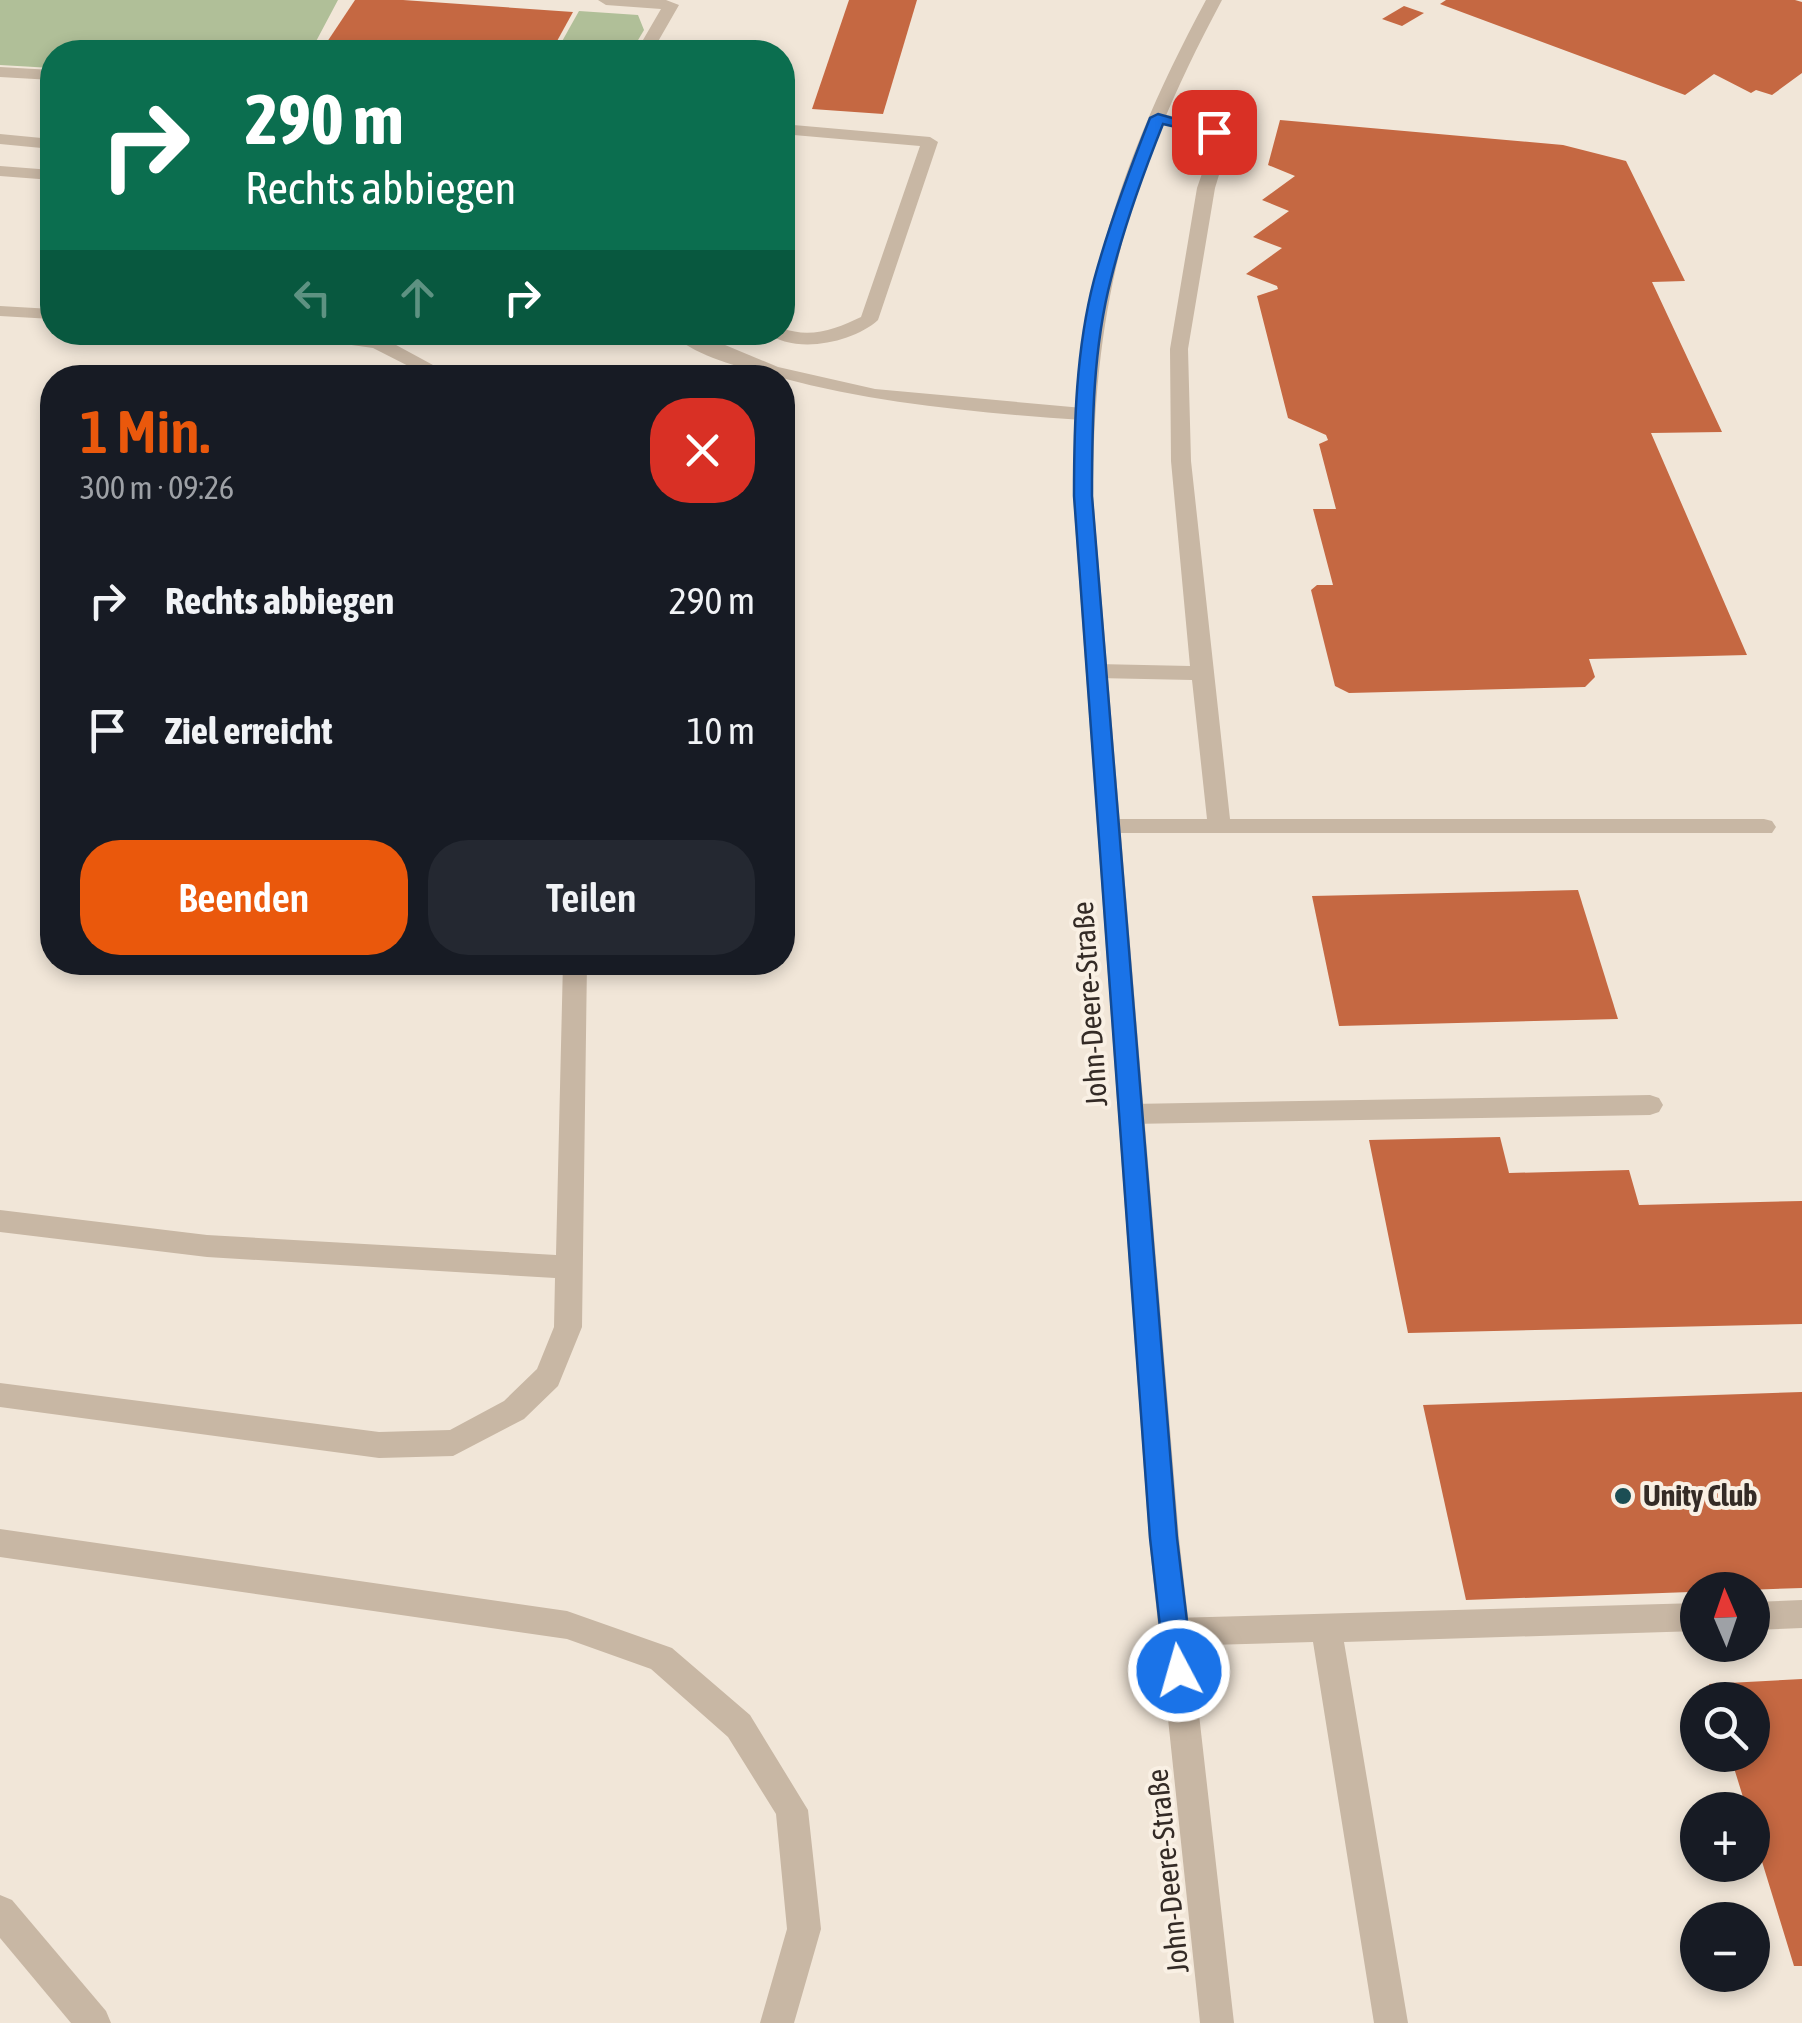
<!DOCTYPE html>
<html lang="de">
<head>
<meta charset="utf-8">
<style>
	body { margin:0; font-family:"Asap Condensed",sans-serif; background:#242831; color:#f1f3f6; height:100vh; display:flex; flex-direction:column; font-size:38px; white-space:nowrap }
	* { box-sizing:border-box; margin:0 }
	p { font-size:32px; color:#9ea1a6 }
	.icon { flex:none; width:55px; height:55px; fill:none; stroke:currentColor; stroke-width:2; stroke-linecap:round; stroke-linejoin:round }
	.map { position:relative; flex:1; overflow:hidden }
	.details { position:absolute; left:40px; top:365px; width:755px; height:610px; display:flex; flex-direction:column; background:#171b24; border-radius:40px; box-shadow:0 5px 15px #0003 }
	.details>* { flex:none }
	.top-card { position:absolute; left:40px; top:40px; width:755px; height:305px; border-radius:40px; box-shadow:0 5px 15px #0003; background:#0b6e4f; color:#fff; overflow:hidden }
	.needle { width:65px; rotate:358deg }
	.fabs { position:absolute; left:1680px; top:1572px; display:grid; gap:20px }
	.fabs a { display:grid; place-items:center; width:90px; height:90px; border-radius:50%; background:#171b24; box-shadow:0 5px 15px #0003; font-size:50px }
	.pin { position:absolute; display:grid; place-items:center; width:85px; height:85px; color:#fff; margin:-42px; border-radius:20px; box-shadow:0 5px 15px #0006 }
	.me { position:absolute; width:110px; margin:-55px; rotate:354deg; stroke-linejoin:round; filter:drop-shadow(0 0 8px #0008) }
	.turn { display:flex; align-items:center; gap:35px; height:210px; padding:0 40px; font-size:45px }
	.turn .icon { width:130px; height:130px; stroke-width:2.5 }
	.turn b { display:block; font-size:70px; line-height:85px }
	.lanes { display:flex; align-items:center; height:95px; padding:0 40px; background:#0003; justify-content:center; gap:50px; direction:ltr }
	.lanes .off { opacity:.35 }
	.round { display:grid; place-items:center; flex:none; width:105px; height:105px; border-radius:40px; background:#242831 }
	.headline { display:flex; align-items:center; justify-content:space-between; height:170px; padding:0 40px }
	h1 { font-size:60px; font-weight:600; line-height:75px; color:#ea580c }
	.cta { display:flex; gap:20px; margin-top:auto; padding:20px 40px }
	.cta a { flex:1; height:115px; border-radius:40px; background:#ea580c; color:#fff; font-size:40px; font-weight:600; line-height:115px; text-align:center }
	.cta a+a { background:#242831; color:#f1f3f6 }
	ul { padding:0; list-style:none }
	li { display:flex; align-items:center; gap:30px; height:130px; padding:0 40px }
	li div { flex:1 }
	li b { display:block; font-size:38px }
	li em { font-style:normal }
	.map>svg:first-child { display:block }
	.green { fill:#b0bf98 }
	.building { fill:#c56842 }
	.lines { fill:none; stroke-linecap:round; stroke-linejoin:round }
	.lane { fill:#c8b7a4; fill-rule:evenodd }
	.street { fill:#c8b7a4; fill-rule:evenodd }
	.route { fill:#1a73e8; stroke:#114b97; stroke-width:2.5 }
	.poi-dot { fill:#1c4e54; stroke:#f9f0e4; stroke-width:4 }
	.labels { text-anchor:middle; stroke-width:8; stroke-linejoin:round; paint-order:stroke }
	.street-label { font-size:30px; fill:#342b26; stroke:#f9f0e4 }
	.poi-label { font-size:30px; font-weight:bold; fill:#342b26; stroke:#f9f0e4; text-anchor:start }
</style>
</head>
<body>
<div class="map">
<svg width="1802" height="2023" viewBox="0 0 1802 2023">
	<rect width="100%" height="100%" fill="#f1e6d8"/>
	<!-- green -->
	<g class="green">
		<polygon points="0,0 338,0 313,47 376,52 52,52 52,68 0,65"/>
		<polygon points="579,11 638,15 644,30 631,52 556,52"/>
	</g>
	<!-- building -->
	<g class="building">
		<polygon points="355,0 403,0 573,12 551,52 425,52 325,45"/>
		<polygon points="849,0 917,0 883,114 812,109"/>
		<polygon points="1446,0 1795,0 1802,2 1802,73 1772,95 1756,90 1751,93 1714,74 1685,95 1440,4"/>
		<polygon points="1404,6 1424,13 1402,26 1382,19"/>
		<polygon points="1280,120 1563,145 1626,161 1685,281 1652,282 1722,432 1651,433 1747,655 1589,659 1595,677 1585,687 1349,693 1335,686 1311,590 1317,585 1333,585 1313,509 1336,509 1319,444 1328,440 1326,435 1288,418 1257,296 1278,289 1277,286 1246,274 1282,248 1253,237 1289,211 1262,200 1295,176 1268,165"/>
		<polygon points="1578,890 1618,1019 1339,1026 1312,896"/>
		<polygon points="1500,1137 1509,1173 1629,1170 1639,1205 1802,1201 1802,1324 1408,1333 1369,1140"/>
		<polygon points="1802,1392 1802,1588 1466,1600 1423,1405"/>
		<polygon points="1802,1679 1802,1966 1794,1966 1752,1829 1752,1810 1747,1810 1730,1755 1752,1755 1752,1700 1714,1700 1709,1684"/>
	</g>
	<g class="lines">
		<!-- lane -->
		<g class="lane">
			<polygon points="598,0 666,0 679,5 652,52 636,52 661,9 606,5"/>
			<polygon points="0,67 52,70 52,80 0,77"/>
			<polygon points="1158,113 1220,127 1229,142 1215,188 1188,349 1191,461 1230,819 1764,819 1772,821 1776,827 1772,833 1101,833 1097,827 1109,819 1207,819 1192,680 1097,678 1086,671 1097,664 1190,666 1171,461 1170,349 1197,188 1213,142 1208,135 1152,121 1152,115"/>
			<path d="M782,124L930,137L938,142L878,320C853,343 794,355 766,332H782V328C810,339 836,329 861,317L920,146L782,134Z"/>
			<polygon points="0,134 52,139 52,149 0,144"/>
			<polygon points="0,166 52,170 52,180 0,176"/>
			<polygon points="0,306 52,309 52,319 0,316"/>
			<polygon points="293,332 344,332 385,339 457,378 432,378 373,348 302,338"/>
			<path d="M669,332H694L778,367L875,389L1083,408L1093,414L1083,420C981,413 878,404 782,378C745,368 698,359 669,332Z"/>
			<polygon points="563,962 587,962 582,1327 558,1386 524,1419 453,1456 379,1458 0,1407 0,1383 379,1432 450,1430 504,1401 537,1369 554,1327 555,1278 207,1257 0,1232 0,1210 207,1235 556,1255"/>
			<polygon points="1650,1095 1659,1098 1663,1105 1659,1112 1650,1115 1131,1124 1122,1121 1118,1114 1122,1107 1131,1104"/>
			<polygon points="0,1529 567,1611 672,1648 750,1715 808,1810 821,1929 794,2023 760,2023 787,1929 776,1814 728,1737 651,1669 567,1639 0,1557"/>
			<polygon points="1802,1600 1802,1628 1752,1630 1752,1602"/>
			<polygon points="1698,1603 1698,1631 1344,1642 1408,2023 1374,2023 1313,1642 1174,1646 1163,1642 1159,1632 1163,1622 1174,1618"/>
			<polygon points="0,1895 12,1900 106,2011 111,2023 71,2023 0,1938"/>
		</g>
		<!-- street -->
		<path class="street" d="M1206,0H1222C1130,172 1093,301 1093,496L1179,1538L1234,2023H1200L1149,1538L1073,496C1075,301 1114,171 1206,0Z"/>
	</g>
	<!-- route -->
	<path class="route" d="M1158,114L1222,132L1214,136L1163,124C1143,174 1124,226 1111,279C1093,348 1092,424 1092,496L1177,1538L1193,1671L1189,1681L1179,1685L1169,1681L1165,1671L1150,1538L1074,496C1074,424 1076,349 1094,280C1109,225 1129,171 1150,118Z"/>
	<!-- markers -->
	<circle class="poi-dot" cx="1623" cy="1496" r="10"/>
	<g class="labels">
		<!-- street labels -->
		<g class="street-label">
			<text transform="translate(1090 1004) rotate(-94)" y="10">John-Deere-Straße</text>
			<text transform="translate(1168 1871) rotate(-96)" y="10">John-Deere-Straße</text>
		</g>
		<!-- poi labels -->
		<g class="poi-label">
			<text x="1643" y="1506">Unity Club</text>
		</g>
	</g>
</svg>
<div class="fabs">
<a><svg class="needle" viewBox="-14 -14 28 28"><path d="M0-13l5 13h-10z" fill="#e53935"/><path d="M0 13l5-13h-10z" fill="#9ea1a6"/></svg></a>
<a><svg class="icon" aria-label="search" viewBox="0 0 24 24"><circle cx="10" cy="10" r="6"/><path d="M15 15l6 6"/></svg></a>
<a>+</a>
<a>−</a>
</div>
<div class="pin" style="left:1214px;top:132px;background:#d93025"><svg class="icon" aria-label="arrive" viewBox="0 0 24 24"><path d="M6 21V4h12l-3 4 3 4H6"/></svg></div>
<svg class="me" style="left:1179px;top:1671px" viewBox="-20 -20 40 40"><circle r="17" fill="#1a73e8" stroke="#fff" stroke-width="3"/><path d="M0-11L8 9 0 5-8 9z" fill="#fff"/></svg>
<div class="top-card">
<div class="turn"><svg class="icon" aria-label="right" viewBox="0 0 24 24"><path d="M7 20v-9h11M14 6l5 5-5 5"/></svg><div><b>290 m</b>Rechts abbiegen</div></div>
<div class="lanes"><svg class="icon off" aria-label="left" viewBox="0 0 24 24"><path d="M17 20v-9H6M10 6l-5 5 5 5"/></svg><svg class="icon off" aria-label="ahead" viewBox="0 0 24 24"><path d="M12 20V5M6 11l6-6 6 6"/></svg><svg class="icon" aria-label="right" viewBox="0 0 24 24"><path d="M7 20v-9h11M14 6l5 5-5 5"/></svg></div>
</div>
<section class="details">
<div class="headline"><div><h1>1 Min.</h1><p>300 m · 09:26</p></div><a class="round" style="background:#d93025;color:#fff"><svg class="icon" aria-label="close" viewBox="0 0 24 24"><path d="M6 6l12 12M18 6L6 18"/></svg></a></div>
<ul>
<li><svg class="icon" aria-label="right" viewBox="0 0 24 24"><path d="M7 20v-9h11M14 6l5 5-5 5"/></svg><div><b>Rechts abbiegen</b></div><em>290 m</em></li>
<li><svg class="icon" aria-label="arrive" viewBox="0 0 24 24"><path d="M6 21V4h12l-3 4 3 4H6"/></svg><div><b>Ziel erreicht</b></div><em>10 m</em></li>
</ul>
<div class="cta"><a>Beenden</a><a>Teilen</a></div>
</section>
</div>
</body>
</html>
